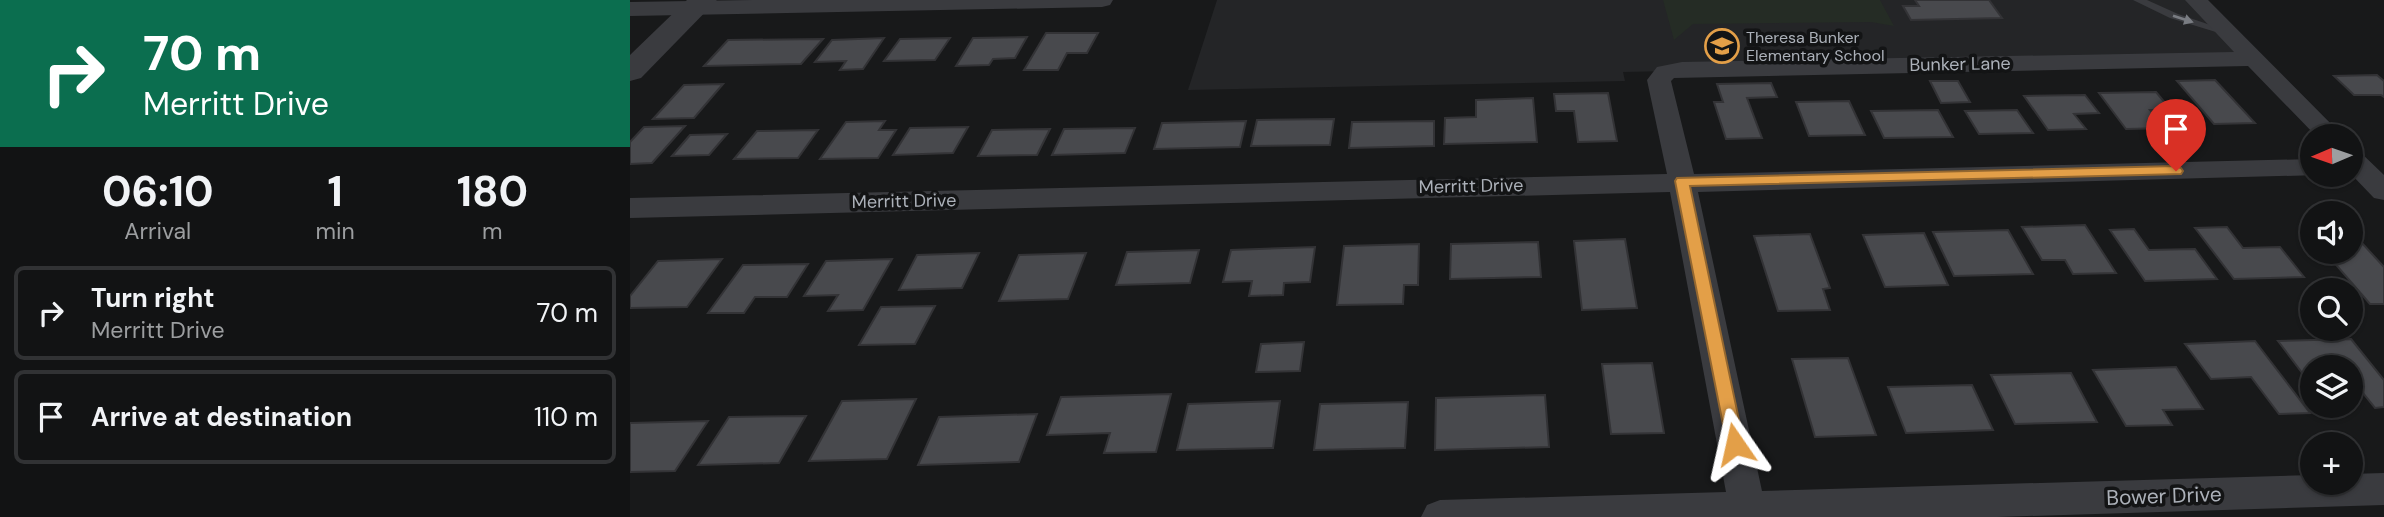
<!DOCTYPE html>
<html lang="en">
<head>
<meta charset="utf-8">
<style>
	body { margin:0; font-family:"DM Sans",sans-serif; background:#1b1c1d; color:#f1f3f6; height:100vh; display:flex; flex-direction:column; font-size:26px; white-space:nowrap }
	* { box-sizing:border-box; margin:0 }
	p { font-size:23px; color:#9c9ea0 }
	.icon { flex:none; width:38px; height:38px; fill:none; stroke:currentColor; stroke-width:2; stroke-linecap:round; stroke-linejoin:round }
	.map { position:relative; flex:1; overflow:hidden }
	.sheet { display:flex; flex-direction:column; background:#121314; width:630px }
	.sheet>* { flex:none }
	.hud { background:#0b6e4f; color:#fff; overflow:hidden }
	.needle { width:46px; rotate:268deg }
	.tools { position:absolute; left:1670px; top:124px; display:grid; gap:14px }
	.tools a { display:grid; place-items:center; width:63px; height:63px; border-radius:50%; background:#121314; box-shadow:0 2px 5px #0004,0 0 0 2px #313234; font-size:35px }
	.pin { position:absolute; display:grid; place-items:center; width:60px; height:60px; color:#fff; margin:-72px -30px; border-radius:50% 50% 50% 0; rotate:-45deg; box-shadow:0 0 7px #0007 }
	.pin .icon { rotate:45deg }
	.me { position:absolute; width:77px; margin:-38px; rotate:349deg; stroke-linejoin:round; filter:drop-shadow(0 0 5px #0008) }
	.turn { display:flex; align-items:center; gap:24px; height:147px; padding:0 28px; font-size:32px }
	.turn .icon { width:91px; height:91px; stroke-width:2.5 }
	.turn b { display:block; font-size:49px; line-height:60px }
	.eta { display:flex; justify-content:space-evenly; align-items:center; height:119px; text-align:center }
	.eta b { font-size:42px; font-weight:700; line-height:49px }
	ul { padding:0; list-style:none }
	li { display:flex; align-items:center; gap:21px; height:94px; margin:0 14px 10px; padding:0 14px; border:4px solid #313234; border-radius:10px }
	li div { flex:1 }
	li b { display:block; font-size:26px }
	li em { font-style:normal }
	main { display:flex; flex:1; min-height:0 }
	.map>svg:first-child { display:block }
	.built { fill:#242527 }
	.green { fill:#252c25 }
	.building { fill:#48494d; stroke:#333336; stroke-width:2 }
	.lines { fill:none; stroke-linecap:round; stroke-linejoin:round }
	.service { fill:#3a3b3f; fill-rule:evenodd }
	.minor { fill:#3a3b3f; fill-rule:evenodd }
	.tertiary { fill:#3a3b3f; fill-rule:evenodd }
	.oneway { fill:#797c82 }
	.route { fill:#e39f48; stroke:#94672f; stroke-width:2 }
	.labels { text-anchor:middle; stroke-width:7; stroke-linejoin:round; paint-order:stroke }
	.far-poi-label { font-size:16px; fill:#acb1b9; stroke:#131415; text-anchor:start }
	.street-label { font-size:18px; fill:#acb1b9; stroke:#131415 }
	.near-street-label { font-size:21px; fill:#acb1b9; stroke:#131415 }
</style>
</head>
<body>
<main>
<section class="sheet">
<div class="hud">
<div class="turn"><svg class="icon" aria-label="right" viewBox="0 0 24 24"><path d="M7 20v-9h11M14 6l5 5-5 5"/></svg><div><b>70 m</b>Merritt Drive</div></div>
</div>
<div class="eta">
<div><b>06:10</b><p>Arrival</p></div>
<div><b>1</b><p>min</p></div>
<div><b>180</b><p>m</p></div>
</div>
<ul>
<li><svg class="icon" aria-label="right" viewBox="0 0 24 24"><path d="M7 20v-9h11M14 6l5 5-5 5"/></svg><div><b>Turn right</b><p>Merritt Drive</p></div><em>70 m</em></li>
<li><svg class="icon" aria-label="arrive" viewBox="0 0 24 24"><path d="M6 21V4h12l-3 4 3 4H6"/></svg><div><b>Arrive at destination</b></div><em>110 m</em></li>
</ul>
</section>
<div class="map">
<svg width="1754" height="517" viewBox="0 0 1754 517">
	<rect width="100%" height="100%" fill="#18191a"/>
	<!-- built -->
	<polygon class="built" points="587,0 1566,0 1624,59 993,72 995,81 558,90"/>
	<!-- green -->
	<polygon class="green" points="1033,0 1250,0 1264,26 1241,22 1063,24 1044,40"/>
	<!-- building -->
	<g class="building">
		<polygon points="1285,0 1359,0 1372,18 1281,20 1273,6 1289,6"/>
		<polygon points="416,33 468,33 457,53 437,53 428,70 394,70"/>
		<polygon points="397,37 385,58 363,59 359,65 326,66 343,38"/>
		<polygon points="254,38 233,69 210,70 216,61 185,62 202,40"/>
		<polygon points="320,38 305,60 254,61 270,39"/>
		<polygon points="193,39 171,64 74,66 98,40"/>
		<polygon points="1747,75 1754,81 1754,97 1751,95 1724,95 1704,76"/>
		<polygon points="1585,80 1625,123 1584,124 1547,81"/>
		<polygon points="1300,81 1328,81 1340,102 1311,103"/>
		<polygon points="1141,83 1147,97 1117,98 1132,138 1096,139 1084,102 1093,102 1087,84"/>
		<polygon points="93,84 64,118 23,119 54,85"/>
		<polygon points="1526,92 1541,110 1520,110 1535,128 1496,129 1469,93"/>
		<polygon points="978,93 987,141 948,142 944,111 926,111 924,94"/>
		<polygon points="1455,95 1469,113 1444,114 1456,129 1418,130 1394,96"/>
		<polygon points="903,98 907,142 814,144 815,118 846,117 846,100"/>
		<polygon points="1219,101 1235,135 1179,136 1166,102"/>
		<polygon points="1308,110 1323,137 1254,138 1241,111"/>
		<polygon points="1387,110 1403,133 1349,134 1335,111"/>
		<polygon points="704,119 700,145 621,146 627,120"/>
		<polygon points="255,121 249,130 266,130 248,158 190,159 216,122"/>
		<polygon points="616,121 610,147 524,149 532,123"/>
		<polygon points="804,121 804,146 719,148 722,122"/>
		<polygon points="55,126 22,163 0,164 0,142 14,127"/>
		<polygon points="338,127 323,153 263,155 280,128"/>
		<polygon points="505,128 495,153 422,155 434,129"/>
		<polygon points="420,129 407,155 348,156 362,130"/>
		<polygon points="188,130 168,158 104,159 127,131"/>
		<polygon points="97,134 79,155 42,156 60,135"/>
		<polygon points="1455,225 1486,273 1443,274 1435,260 1412,260 1392,227"/>
		<polygon points="1597,227 1613,248 1650,247 1674,277 1604,279 1565,228"/>
		<polygon points="1504,229 1519,250 1565,249 1587,279 1515,281 1480,230"/>
		<polygon points="1378,230 1403,274 1324,276 1303,232"/>
		<polygon points="1720,230 1754,267 1754,304 1740,304 1695,252 1720,252"/>
		<polygon points="1294,233 1318,285 1255,287 1233,235"/>
		<polygon points="1180,234 1200,288 1193,289 1200,310 1148,311 1124,236"/>
		<polygon points="995,239 1007,308 952,310 944,241"/>
		<polygon points="908,242 911,277 820,279 821,244"/>
		<polygon points="789,244 788,285 774,285 773,304 707,305 714,246"/>
		<polygon points="685,247 680,282 654,283 653,295 619,296 622,281 593,282 601,250"/>
		<polygon points="569,250 560,283 486,285 497,252"/>
		<polygon points="349,253 332,288 269,290 287,255"/>
		<polygon points="456,253 438,299 369,301 389,255"/>
		<polygon points="92,259 57,307 0,308 0,296 28,261"/>
		<polygon points="262,259 233,310 198,311 208,295 174,296 196,261"/>
		<polygon points="178,264 157,297 125,297 114,313 78,313 113,265"/>
		<polygon points="305,306 285,344 229,345 251,307"/>
		<polygon points="1721,339 1754,380 1754,407 1745,408 1720,377 1720,368 1682,368 1682,378 1676,378 1648,341"/>
		<polygon points="1625,341 1680,413 1649,414 1621,377 1581,379 1555,344"/>
		<polygon points="674,342 670,371 626,372 631,344"/>
		<polygon points="1218,358 1246,435 1185,437 1162,359"/>
		<polygon points="1022,363 1034,433 981,434 972,364"/>
		<polygon points="1546,367 1573,409 1533,410 1542,425 1496,426 1463,370"/>
		<polygon points="1441,373 1467,422 1385,424 1361,375"/>
		<polygon points="1342,385 1363,430 1276,433 1258,387"/>
		<polygon points="541,394 526,452 474,453 480,433 417,435 431,397"/>
		<polygon points="915,395 919,447 805,450 806,398"/>
		<polygon points="286,399 257,459 179,461 212,401"/>
		<polygon points="650,401 643,448 547,450 558,404"/>
		<polygon points="778,402 775,448 684,450 690,404"/>
		<polygon points="407,414 389,462 288,465 309,417"/>
		<polygon points="176,416 149,463 68,465 99,417"/>
		<polygon points="78,421 45,471 0,472 0,423"/>
	</g>
	<g class="lines">
		<!-- service -->
		<polygon class="service" points="1503,0 1517,0 1548,14 1604,33 1599,36 1540,18"/>
		<!-- minor -->
		<g class="minor">
			<polygon points="122,0 483,0 480,5 472,7 0,16 0,2"/>
			<polygon points="1555,0 1578,0 1713,136 1686,136 1618,66 1044,78 1041,81 1064,174 1682,159 1682,175 1689,175 1068,192 1132,491 1682,475 1682,483 1720,483 1720,474 1754,473 1754,505 1367,517 791,517 797,505 810,500 1096,492 1040,192 0,218 0,198 1037,174 1017,80 1027,67 1052,62 1604,52"/>
			<polygon points="1720,148 1729,151 1754,175 1754,200 1744,198 1720,173"/>
		</g>
		<!-- tertiary -->
		<polygon class="tertiary" points="57,0 87,0 11,78 0,81 0,55"/>
	</g>
	<!-- one-way arrows -->
	<defs><path id="oneway-solid" d="M-6-.8H1V-3.2L6.5 0L1 3.2V.8H-6Z" transform="scale(1.75)"/></defs>
	<use class="oneway" href="#oneway-solid" transform="translate(1553 19) rotate(18)"/>
	<!-- route -->
	<polygon class="route" points="1546,166 1551,168 1553,171 1551,174 1060,186 1114,444 1111,450 1105,453 1098,450 1045,181 1047,178"/>
	<!-- icons -->
	<defs>
		<g id="school-ring" transform="scale(1.75)"><circle r="9.5" fill="#131415" stroke="#e39f48" stroke-width="1.5"/><path d="M0-5L7-2L0 1L-7-2ZM-4 1L0 2.5L4 1V4Q0 6-4 4Z" fill="#e39f48"/></g>
	</defs>
	<g fill-rule="evenodd">
		<use href="#school-ring" x="1092" y="46"/>
	</g>
	<g class="labels">
		<!-- far-poi labels -->
		<g class="far-poi-label">
			<text x="1116" y="43">Theresa Bunker<tspan x="1116" dy="18">Elementary School</tspan></text>
		</g>
		<!-- street labels -->
		<g class="street-label">
			<text transform="translate(1330 64) rotate(-1)" y="6">Bunker Lane</text>
			<text transform="translate(841 186) rotate(-1)" y="6">Merritt Drive</text>
			<text transform="translate(274 201) rotate(-1)" y="6">Merritt Drive</text>
		</g>
		<!-- near-street labels -->
		<g class="near-street-label">
			<text transform="translate(1534 496) rotate(-2)" y="7">Bower Drive</text>
		</g>
	</g>
</svg>
<div class="tools">
<a><svg class="needle" viewBox="-14 -14 28 28"><path d="M0-13l5 13h-10z" fill="#e53935"/><path d="M0 13l5-13h-10z" fill="#9c9ea0"/></svg></a>
<a><svg class="icon" aria-label="sound" viewBox="0 0 24 24"><path d="M4 9h4l5-4v14l-5-4H4zM17 9q2 3 0 6"/></svg></a>
<a><svg class="icon" aria-label="search" viewBox="0 0 24 24"><circle cx="10" cy="10" r="6"/><path d="M15 15l6 6"/></svg></a>
<a><svg class="icon" aria-label="layers" viewBox="0 0 24 24"><path d="M12 4l9 5-9 5-9-5zM3 14l9 5 9-5"/></svg></a>
<a>+</a>
</div>
<div class="pin" style="left:1546px;top:171px;background:#d93025"><svg class="icon" aria-label="arrive" viewBox="0 0 24 24"><path d="M6 21V4h12l-3 4 3 4H6"/></svg></div>
<svg class="me" style="left:1105px;top:444px" viewBox="-20 -20 40 40"><path d="M0-17L14 15 0 8-14 15z" fill="#e39f48" stroke="#fff" stroke-width="4"/></svg>
</div>
</main>
</body>
</html>
